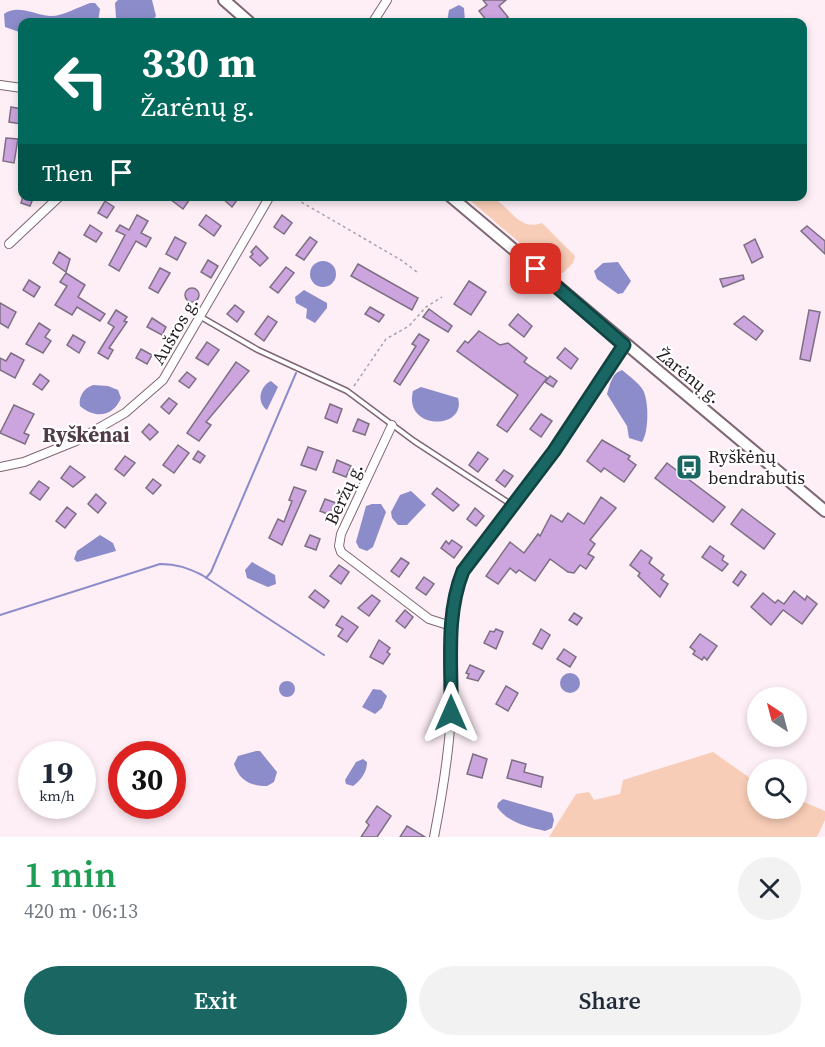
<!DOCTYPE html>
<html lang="en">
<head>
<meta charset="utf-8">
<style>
	body { margin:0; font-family:"Source Serif 4",serif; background:#f2f2f3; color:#1f2937; height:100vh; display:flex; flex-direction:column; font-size:22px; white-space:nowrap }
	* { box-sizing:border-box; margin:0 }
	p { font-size:20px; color:#747a83 }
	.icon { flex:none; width:33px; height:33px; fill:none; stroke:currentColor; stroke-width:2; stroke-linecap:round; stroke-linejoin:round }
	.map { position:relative; height:837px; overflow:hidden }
	.side { display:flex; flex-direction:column; background:#fff; flex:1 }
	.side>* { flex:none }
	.banner { position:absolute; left:18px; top:18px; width:789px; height:183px; border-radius:12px; box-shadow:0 3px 9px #0003; background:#00695c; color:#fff; overflow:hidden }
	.needle { width:39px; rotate:324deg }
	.fabs { position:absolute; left:747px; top:687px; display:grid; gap:12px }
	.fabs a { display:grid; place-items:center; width:60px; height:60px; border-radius:50%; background:#fff; box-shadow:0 3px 9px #0003; font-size:30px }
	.speed { position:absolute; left:18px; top:741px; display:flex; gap:12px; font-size:30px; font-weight:700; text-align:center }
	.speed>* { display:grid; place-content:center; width:78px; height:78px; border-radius:50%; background:#fff; box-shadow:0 3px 9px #0003; line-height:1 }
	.speed small { font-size:15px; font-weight:400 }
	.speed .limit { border:9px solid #d22; background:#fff; color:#111 }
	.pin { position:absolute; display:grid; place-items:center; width:51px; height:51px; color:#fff; margin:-26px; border-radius:12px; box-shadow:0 3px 9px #0006 }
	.me { position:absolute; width:66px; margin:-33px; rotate:0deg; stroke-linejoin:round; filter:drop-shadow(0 0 4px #0008) }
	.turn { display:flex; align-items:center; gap:21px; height:126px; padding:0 24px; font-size:27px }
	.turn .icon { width:78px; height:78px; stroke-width:2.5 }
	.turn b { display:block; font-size:42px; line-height:51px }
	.then { display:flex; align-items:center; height:57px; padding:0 24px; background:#0003; gap:12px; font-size:22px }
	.round { display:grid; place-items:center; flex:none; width:63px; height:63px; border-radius:32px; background:#f2f2f3 }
	.head { display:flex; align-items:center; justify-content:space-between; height:102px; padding:0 24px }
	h1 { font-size:36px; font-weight:600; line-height:45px; color:#1e9e55 }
	.primary-button { display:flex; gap:12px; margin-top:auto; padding:12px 24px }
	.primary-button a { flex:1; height:69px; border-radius:36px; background:#196663; color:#fff; font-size:24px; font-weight:600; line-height:69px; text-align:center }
	.primary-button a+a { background:#f2f2f3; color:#1f2937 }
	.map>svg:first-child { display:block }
	.green { fill:#f8cdb7 }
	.water { fill:#8c8cca }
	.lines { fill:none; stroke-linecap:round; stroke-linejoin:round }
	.stream { stroke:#8c8cca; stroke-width:2 }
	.building { fill:#cca4de; stroke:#7d6f83; stroke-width:1.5 }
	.service-casing { stroke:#7e6773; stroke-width:7 }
	.minor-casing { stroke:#7e6773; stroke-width:10 }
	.secondary-casing { stroke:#7e6773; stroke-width:14 }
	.path { stroke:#afa1a8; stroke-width:1.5; stroke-dasharray:3 3; stroke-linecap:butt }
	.service { stroke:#fff; stroke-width:4 }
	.minor { stroke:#fff; stroke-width:8 }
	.secondary { stroke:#fff; stroke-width:10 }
	.route-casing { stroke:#104240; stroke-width:15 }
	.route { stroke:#196663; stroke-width:10 }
	.labels { text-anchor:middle; stroke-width:4.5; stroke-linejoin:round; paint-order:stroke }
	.street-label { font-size:18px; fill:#251c21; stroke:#fff }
	.poi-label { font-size:18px; fill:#251c21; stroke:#fff; text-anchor:start }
	.quarter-label { font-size:21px; font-weight:bold; fill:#503c46; stroke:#fff }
</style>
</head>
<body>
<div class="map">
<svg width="825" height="837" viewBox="0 0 825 837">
	<rect width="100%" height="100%" fill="#feeef6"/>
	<!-- green -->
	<g class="green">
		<path d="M466,197C473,196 484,194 490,197C510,204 517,232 542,223L575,256L573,263L563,273H555Z"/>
		<polygon points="713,752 757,783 758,808 796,808 797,799 825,811 825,820 817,837 549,837 576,794 589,792 594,800 620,794 623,780"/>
	</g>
	<!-- water -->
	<g class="water">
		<polygon points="118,0 152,0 156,16 152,21 122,22 116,18 115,3"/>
		<path d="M90,3H95L100,9L98,22H22V33L5,27L4,14C17,4 35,15 50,16C61,17 78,7 90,3Z"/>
		<polygon points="459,5 464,8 465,22 447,22 449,10"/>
		<circle cx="323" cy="274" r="13"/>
		<polygon points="618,262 631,281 623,293 618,294 597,279 594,271 603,263"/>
		<polygon points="304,290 327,303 327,308 315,323 306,318 307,309 296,303 295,297"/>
		<path d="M622,370C629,376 639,383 643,390C649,401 649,432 642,442L629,438L627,426L607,394C610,384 612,373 622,370Z"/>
		<path d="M271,381L278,387L267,410C256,402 260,386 271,381Z"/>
		<path d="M93,385L108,386L118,390L121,398C113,417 95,419 80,406C78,397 84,388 93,385Z"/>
		<path d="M421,387L458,398C467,430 403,431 413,391Z"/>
		<polygon points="411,491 426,505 407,525 398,525 392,518 391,512 400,495"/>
		<polygon points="372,504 381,504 386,512 373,547 367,551 359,548 356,542 366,506"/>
		<polygon points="100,535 113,543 116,551 77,562 74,559 77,551"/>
		<polygon points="252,562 275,575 276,584 268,587 247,578 245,570"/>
		<circle cx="570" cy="683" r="10"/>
		<circle cx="287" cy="689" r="8"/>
		<polygon points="373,689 381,690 387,696 382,708 375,714 362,707"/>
		<path d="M256,751H260L277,772L274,782L267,786C250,786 239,780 234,764L238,756Z"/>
		<path d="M363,759L367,762C367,772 361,780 353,786L346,784L345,780L356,762Z"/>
		<path d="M503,799L552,813L554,820L552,828L545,831C528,827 508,823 497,807L498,803Z"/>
	</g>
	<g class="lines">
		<!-- stream -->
		<g class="stream">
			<polyline points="206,578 211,572 296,373"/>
			<path d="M0,615L160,564C177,564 188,568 202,575L324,655"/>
		</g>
	</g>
	<!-- building -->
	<g class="building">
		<polygon points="483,0 506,0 499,6 508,17 501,22 493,22 490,19 487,21 479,11 487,5"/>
		<polygon points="11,107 22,109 22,124 9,122"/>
		<polygon points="6,138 18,139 14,163 3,161"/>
		<polygon points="23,196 34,196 30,206 21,203"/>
		<polygon points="166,196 192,196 183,209"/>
		<polygon points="220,196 240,196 232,207"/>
		<polygon points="105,201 114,207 107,218 98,213"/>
		<polygon points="137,215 148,221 141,233 151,238 146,247 136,241 119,271 109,265 125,235 116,231 120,225 129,230"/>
		<polygon points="206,215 221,226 214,236 199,225"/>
		<polygon points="282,215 292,223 284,234 274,227"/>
		<polygon points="90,225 102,233 96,242 84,235"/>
		<polygon points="807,226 825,241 825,254 801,231"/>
		<polygon points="175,237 186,243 177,260 166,254"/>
		<polygon points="310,237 317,242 304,260 296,255"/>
		<polygon points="755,239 763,257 752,263 744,245"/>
		<polygon points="256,246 268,258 260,266 250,257 253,254 251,252"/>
		<polygon points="59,252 70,259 66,272 53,263"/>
		<polygon points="208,260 218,266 211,278 201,272"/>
		<polygon points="358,264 418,298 412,310 351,276"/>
		<polygon points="286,267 294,273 278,293 270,287"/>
		<polygon points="160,268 170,273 158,293 149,288"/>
		<polygon points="66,273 85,285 78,297 105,314 100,321 77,307 72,315 55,305 67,286 60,282"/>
		<polygon points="743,275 744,279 723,287 720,279"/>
		<polygon points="29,280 40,287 34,297 23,290"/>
		<polygon points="469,281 486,292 471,315 454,304"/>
		<circle cx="192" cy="295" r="7"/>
		<polygon points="0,303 16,312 8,328 0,323"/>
		<polygon points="235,305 244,312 237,322 227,314"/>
		<polygon points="370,307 384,315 379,322 365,314"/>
		<polygon points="429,309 452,326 448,332 423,317"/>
		<polygon points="116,310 127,317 124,321 127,322 109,348 113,350 108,359 98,353 114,327 108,323"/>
		<polygon points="809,310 820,312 810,361 800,359"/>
		<polygon points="518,314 532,326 524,337 509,325"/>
		<polygon points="268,316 277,322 264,341 255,334"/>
		<polygon points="744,316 763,331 756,340 734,324"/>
		<polygon points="152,318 166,327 162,335 147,327"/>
		<polygon points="39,323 50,330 45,337 51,341 43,353 26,344"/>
		<polygon points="479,331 500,345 508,343 527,358 524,362 547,378 507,432 497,425 518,395 457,351 465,341 468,343"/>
		<polygon points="419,334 429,340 400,385 394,381 416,346 412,344"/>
		<polygon points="73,335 85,342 79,353 67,345"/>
		<polygon points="207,342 219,350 208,365 196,358"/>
		<polygon points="565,348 578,359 571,369 557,358"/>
		<polygon points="141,349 152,355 147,364 136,358"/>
		<polygon points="11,353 24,360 15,378 0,370 0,358 6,361"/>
		<polygon points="236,362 249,371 206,422 211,425 199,441 187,433"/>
		<polygon points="187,372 196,379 189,388 179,381"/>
		<polygon points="40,374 49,381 42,390 33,384"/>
		<polygon points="550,376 557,381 553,387 545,382"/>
		<polygon points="169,398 177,404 169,414 161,407"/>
		<polygon points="330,404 342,409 337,423 325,418"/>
		<polygon points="14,405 34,414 24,433 29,435 25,444 0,433"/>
		<polygon points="541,414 552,421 541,437 530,429"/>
		<polygon points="358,419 369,424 365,435 353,431"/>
		<polygon points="149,424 158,432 150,440 142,432"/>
		<polygon points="602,440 630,456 628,459 636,465 624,482 604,468 601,472 587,461"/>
		<polygon points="178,445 189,453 174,473 163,465"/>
		<polygon points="308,447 323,452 316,470 301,465"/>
		<polygon points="198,451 205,456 200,463 193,459"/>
		<polygon points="478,452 488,459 478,472 469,465"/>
		<polygon points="125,456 135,463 124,476 115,469"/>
		<polygon points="337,460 351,466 346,477 333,472"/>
		<polygon points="667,463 725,507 713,522 655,478"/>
		<polygon points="70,466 85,477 73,487 61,478"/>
		<polygon points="504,470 513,476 505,487 496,480"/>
		<polygon points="153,479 161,485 153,494 146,488"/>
		<polygon points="39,481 49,488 40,500 30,493"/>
		<polygon points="294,487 306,491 282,545 269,538 278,519 284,522 292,501 289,500"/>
		<polygon points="437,488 459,505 453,511 432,494"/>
		<polygon points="96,494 106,503 98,513 88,504"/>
		<polygon points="601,497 616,508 590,540 595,544 588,554 594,557 586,569 580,565 574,573 568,572 550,559 535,581 519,570 516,573 510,568 498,584 486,576 510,542 524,553 538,534 540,536 551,515 562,522 568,513 584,524"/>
		<polygon points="325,499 336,503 330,515 320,511"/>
		<polygon points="67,507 76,514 65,528 56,521"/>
		<polygon points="475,508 484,516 476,526 467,519"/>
		<polygon points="742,509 775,534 764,549 731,524"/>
		<polygon points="310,535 320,539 316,550 305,546"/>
		<polygon points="452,540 462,547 454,558 441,548 446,541 449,544"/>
		<polygon points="710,546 724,556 722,560 728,564 722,571 702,557"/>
		<polygon points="641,550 652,558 649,563 664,575 661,579 668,584 660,597 638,576 640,573 630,565"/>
		<polygon points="401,558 409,563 399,577 391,571"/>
		<polygon points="339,565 349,572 341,584 330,576"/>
		<polygon points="741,571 746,575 738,586 733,582"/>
		<polygon points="424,577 434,584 426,595 416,588"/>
		<polygon points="315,590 329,601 324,608 309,597"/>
		<polygon points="794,591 805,600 807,596 817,604 802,624 783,610 771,625 751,607 763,593 775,603 778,600 784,604"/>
		<polygon points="372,595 380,601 369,616 358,608"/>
		<polygon points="405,610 413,617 405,628 396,621"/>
		<polygon points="574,613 582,618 577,625 569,620"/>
		<polygon points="342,616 358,627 347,642 338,636 343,629 336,625"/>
		<polygon points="496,629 503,632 496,649 484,643 490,631 494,632"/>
		<polygon points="541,629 550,635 542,649 533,644"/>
		<polygon points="700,634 717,646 707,660 704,657 702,660 693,654 695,651 690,647"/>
		<polygon points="379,640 390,648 387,652 390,654 383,664 370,657"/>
		<polygon points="564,649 576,657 570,667 557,659"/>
		<polygon points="470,665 484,671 478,681 467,678 469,674 466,673"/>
		<polygon points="506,686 518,693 508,711 496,704"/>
		<polygon points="473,754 487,759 482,778 467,774"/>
		<polygon points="512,760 526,764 524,772 543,777 541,787 507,778"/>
		<polygon points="377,806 391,816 377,837 361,837 369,825 366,822"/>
		<polygon points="407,826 425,837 400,837"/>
	</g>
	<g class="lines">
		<!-- service casing -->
		<g class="service-casing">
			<polyline id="service" points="201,317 258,350 347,391 414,441 512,505"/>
		</g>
		<!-- minor casing -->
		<g class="minor-casing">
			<g id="minor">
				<polyline points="373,22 387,0"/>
				<polyline points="0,85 22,88"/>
				<polyline points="9,244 60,196"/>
				<polyline points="392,425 341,534 339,546 341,552 429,619 451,626"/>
				<polyline points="0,467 24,462 76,441 125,413 163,380 270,196"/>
				<path d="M434,837C442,796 449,755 451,713C453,665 445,617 463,571L554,451L624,345"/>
			</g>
		</g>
		<!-- secondary casing -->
		<g class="secondary-casing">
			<g id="secondary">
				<polyline points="224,0 249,22"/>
				<polyline points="450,196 825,511"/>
			</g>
		</g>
		<!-- path -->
		<g class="path">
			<polyline points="291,196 401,260 417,272"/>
			<polyline points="354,386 386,339 409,326 426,307 442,297"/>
		</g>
		<!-- service -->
		<use href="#service" class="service"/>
		<!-- minor -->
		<use href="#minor" class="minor"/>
		<!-- secondary -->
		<use href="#secondary" class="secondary"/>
	</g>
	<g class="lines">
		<!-- route casing -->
		<g class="route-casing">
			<path id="route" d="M451,713C452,665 445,616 463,571L554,451L624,345L536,269"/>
		</g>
		<!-- route -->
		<use href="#route" class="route"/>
	</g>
	<!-- icons -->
	<defs>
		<g id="bus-square" transform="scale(1.35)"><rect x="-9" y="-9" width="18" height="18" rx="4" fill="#196663" stroke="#fff"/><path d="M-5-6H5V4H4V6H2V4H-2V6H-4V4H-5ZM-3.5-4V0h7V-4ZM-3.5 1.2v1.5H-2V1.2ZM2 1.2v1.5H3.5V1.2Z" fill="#fff"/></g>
	</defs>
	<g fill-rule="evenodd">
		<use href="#bus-square" x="689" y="467"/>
	</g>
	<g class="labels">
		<!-- street labels -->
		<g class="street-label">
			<text transform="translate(175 331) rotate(-60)" y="6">Aušros g.</text>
			<text transform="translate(689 376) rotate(39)" y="6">Žarėnų g.</text>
			<text transform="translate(344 494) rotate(-65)" y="6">Beržų g.</text>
		</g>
		<!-- poi labels -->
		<g class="poi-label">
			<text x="708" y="463">Ryškėnų<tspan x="708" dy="21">bendrabutis</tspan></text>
		</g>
		<!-- quarter labels -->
		<g class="quarter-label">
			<text x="86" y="442">Ryškėnai</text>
		</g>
	</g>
</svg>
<div class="fabs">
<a><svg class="needle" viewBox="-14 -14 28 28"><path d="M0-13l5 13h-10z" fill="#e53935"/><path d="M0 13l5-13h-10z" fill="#747a83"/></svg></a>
<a><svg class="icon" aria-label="search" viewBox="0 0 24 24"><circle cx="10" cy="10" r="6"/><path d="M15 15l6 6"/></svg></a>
</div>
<div class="speed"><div>19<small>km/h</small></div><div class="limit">30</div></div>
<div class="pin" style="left:536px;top:269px;background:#d93025"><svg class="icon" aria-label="arrive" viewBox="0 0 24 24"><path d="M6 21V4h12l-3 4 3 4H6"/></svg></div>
<svg class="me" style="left:451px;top:713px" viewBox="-20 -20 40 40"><path d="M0-17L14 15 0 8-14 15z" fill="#196663" stroke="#fff" stroke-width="4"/></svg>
<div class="banner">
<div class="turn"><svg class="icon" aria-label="left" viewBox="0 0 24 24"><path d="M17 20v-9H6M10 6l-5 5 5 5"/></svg><div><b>330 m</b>Žarėnų g.</div></div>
<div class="then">Then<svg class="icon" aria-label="arrive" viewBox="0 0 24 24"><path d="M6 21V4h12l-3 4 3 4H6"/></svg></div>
</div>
</div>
<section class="side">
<div class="head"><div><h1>1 min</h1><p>420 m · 06:13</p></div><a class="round"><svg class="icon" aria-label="close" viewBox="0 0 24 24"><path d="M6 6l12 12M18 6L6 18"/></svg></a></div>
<div class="primary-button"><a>Exit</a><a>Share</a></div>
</section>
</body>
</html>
